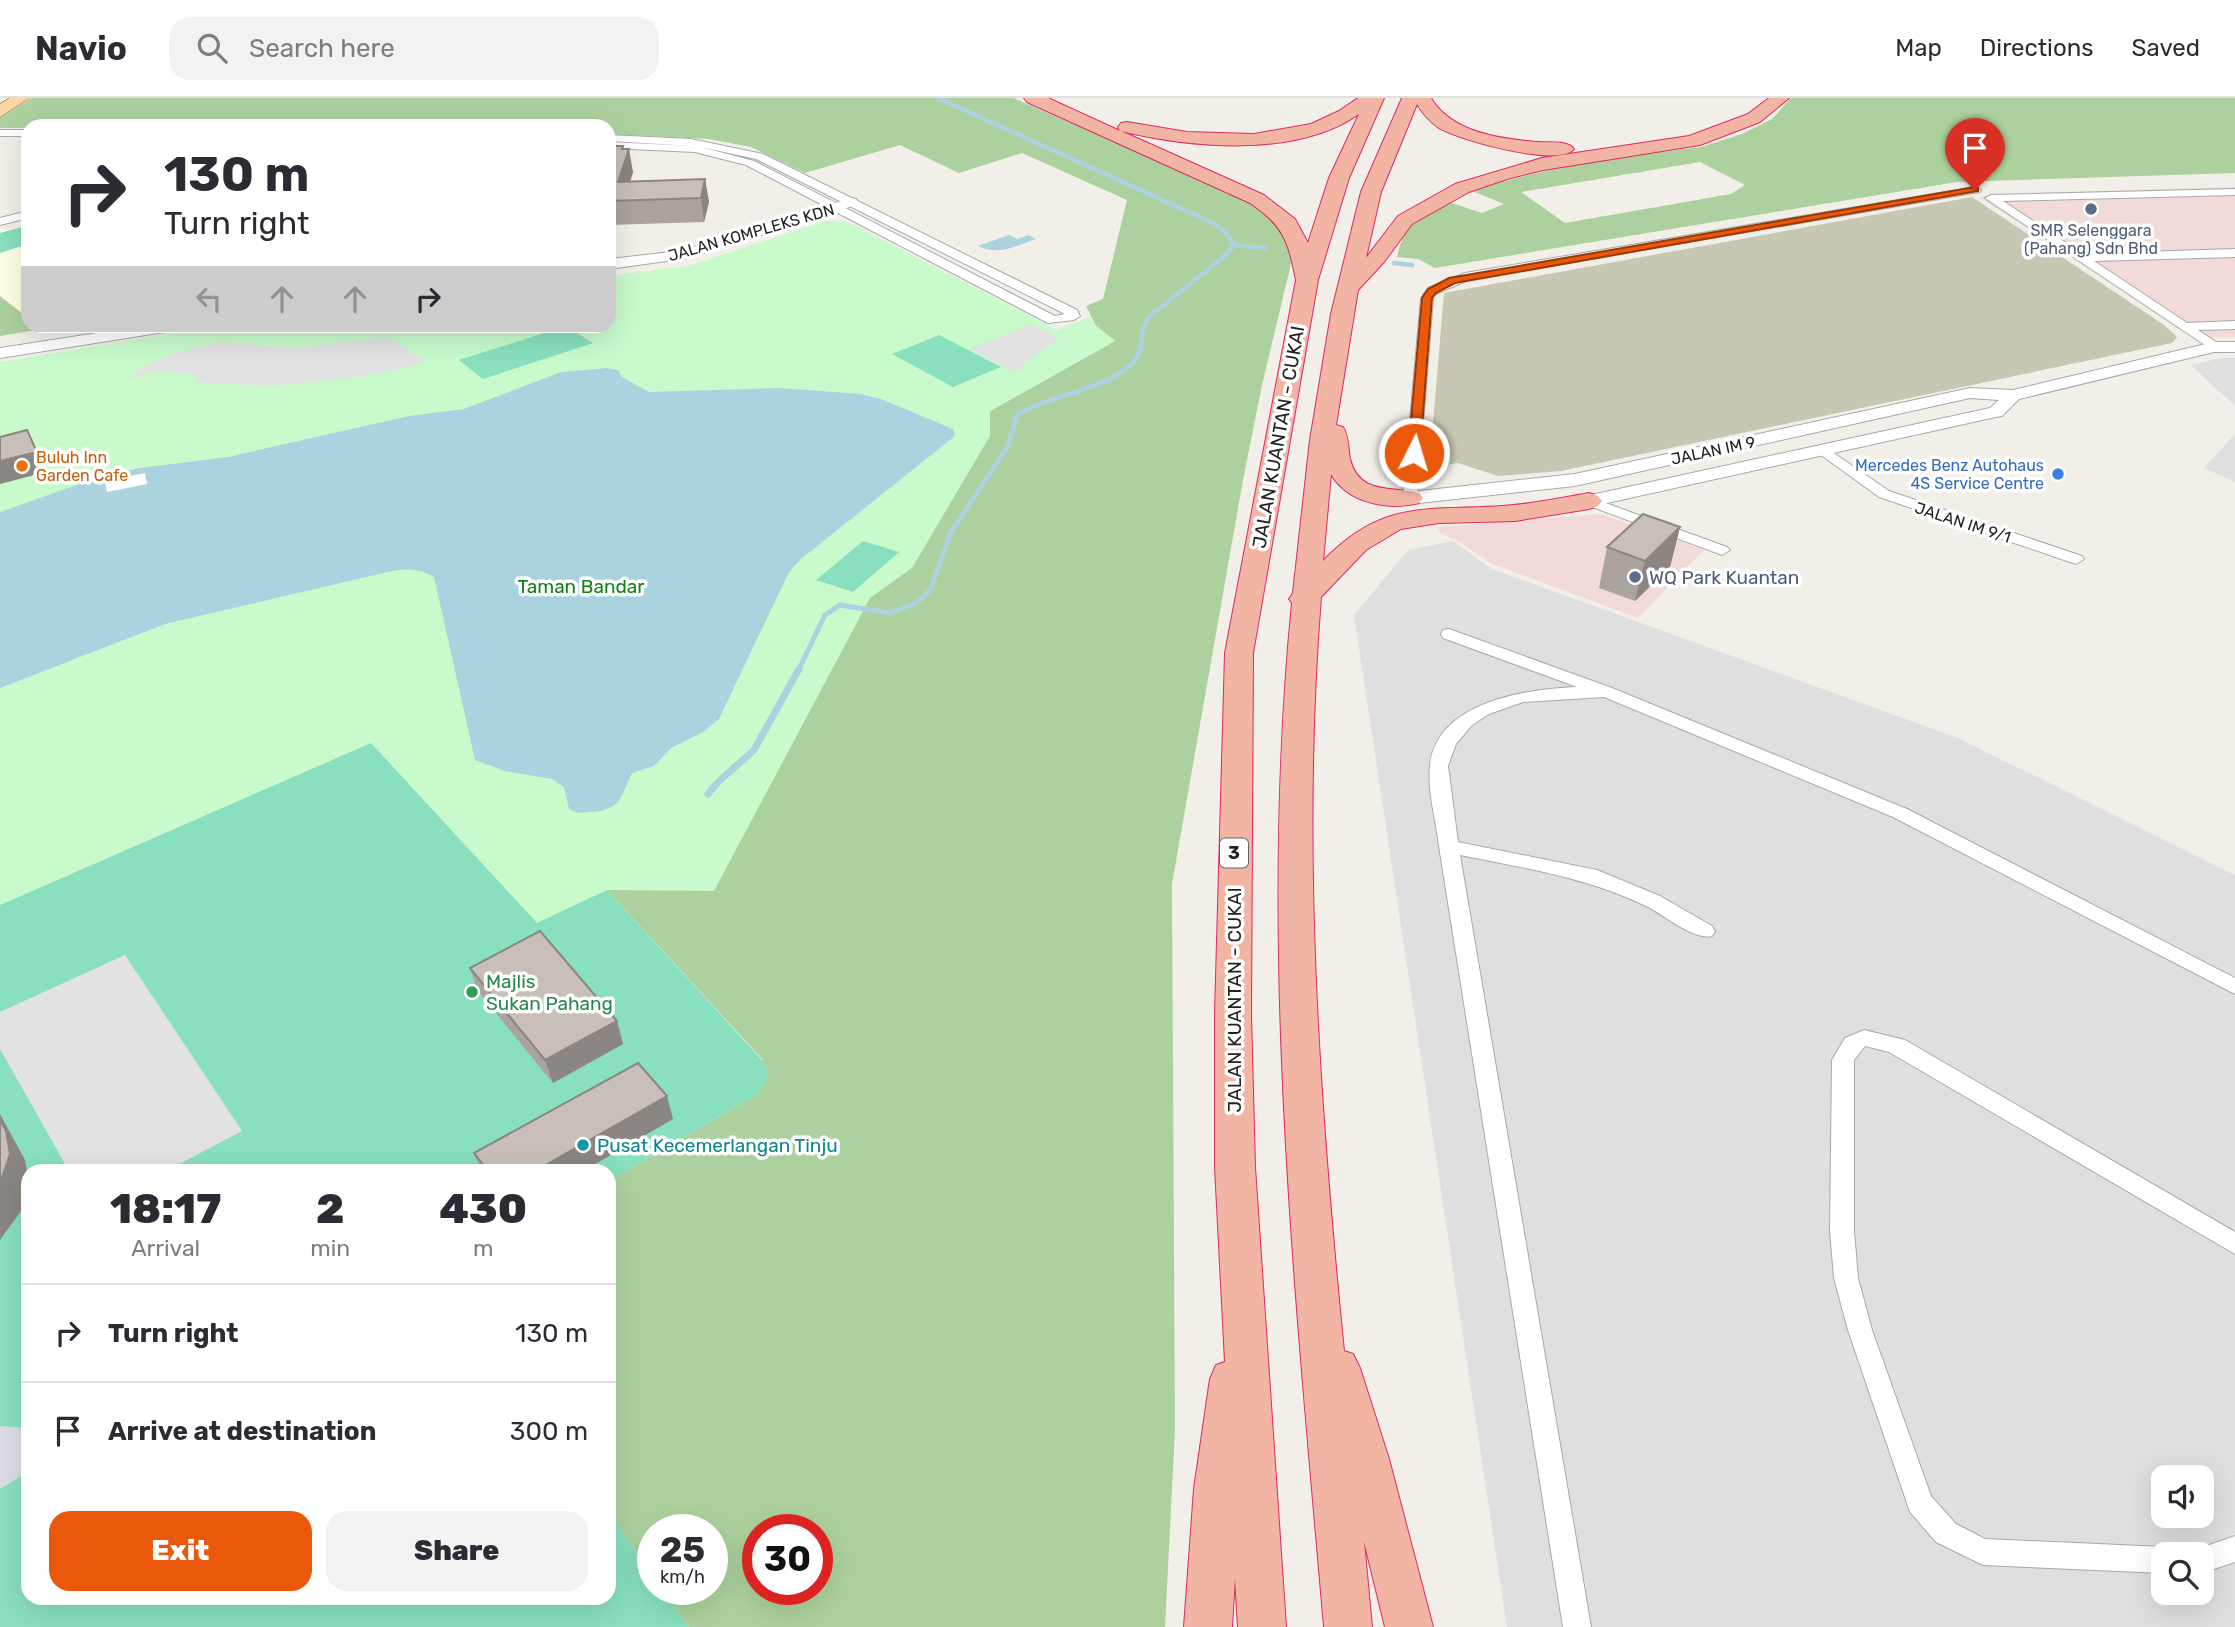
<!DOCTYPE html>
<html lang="en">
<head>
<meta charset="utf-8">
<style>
	body { margin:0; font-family:Rubik,sans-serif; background:#f2f2f3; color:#2b2b33; height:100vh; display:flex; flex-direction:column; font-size:26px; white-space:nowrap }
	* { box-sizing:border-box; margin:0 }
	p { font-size:23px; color:#7c7c81 }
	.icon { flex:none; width:38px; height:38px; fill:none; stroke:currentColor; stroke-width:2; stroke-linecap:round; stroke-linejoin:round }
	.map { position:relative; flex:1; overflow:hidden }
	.sheet { position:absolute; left:21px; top:1066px; width:595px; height:441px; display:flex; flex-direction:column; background:#fff; border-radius:21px; box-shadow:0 7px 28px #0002 }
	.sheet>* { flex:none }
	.banner { position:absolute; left:21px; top:21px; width:595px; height:214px; border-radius:21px; box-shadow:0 7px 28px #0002; background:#fff; color:#2b2b33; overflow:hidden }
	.controls { position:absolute; left:2151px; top:1367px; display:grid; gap:14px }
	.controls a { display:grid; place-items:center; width:63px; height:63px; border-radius:14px; background:#fff; box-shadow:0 7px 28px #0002; font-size:35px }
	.speed { position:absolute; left:637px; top:1416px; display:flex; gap:14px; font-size:35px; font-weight:700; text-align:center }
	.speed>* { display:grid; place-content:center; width:91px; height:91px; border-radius:50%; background:#fff; box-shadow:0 7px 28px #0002; line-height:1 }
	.speed small { font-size:18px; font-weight:400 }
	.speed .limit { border:10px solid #d22; background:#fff; color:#111 }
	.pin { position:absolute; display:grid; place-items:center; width:60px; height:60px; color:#fff; margin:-72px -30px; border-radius:50% 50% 50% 0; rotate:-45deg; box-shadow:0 0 7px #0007 }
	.pin .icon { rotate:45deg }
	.me { position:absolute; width:77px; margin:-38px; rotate:5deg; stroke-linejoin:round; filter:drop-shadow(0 0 5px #0008) }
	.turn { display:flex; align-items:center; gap:24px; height:147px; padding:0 28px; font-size:32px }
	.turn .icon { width:91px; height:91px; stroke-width:2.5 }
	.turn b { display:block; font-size:49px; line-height:60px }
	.lanes { display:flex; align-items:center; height:66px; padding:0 28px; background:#0003; justify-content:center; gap:35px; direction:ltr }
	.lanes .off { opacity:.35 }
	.eta { display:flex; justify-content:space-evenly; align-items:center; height:119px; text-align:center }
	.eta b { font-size:42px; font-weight:800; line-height:49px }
	.button { display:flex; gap:14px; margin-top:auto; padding:14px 28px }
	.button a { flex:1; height:80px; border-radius:21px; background:#ea580c; color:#fff; font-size:28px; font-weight:800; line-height:80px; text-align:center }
	.button a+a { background:#f2f2f3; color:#2b2b33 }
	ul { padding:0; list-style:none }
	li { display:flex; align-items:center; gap:21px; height:98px; padding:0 28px; border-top:2px solid #e1e1e2 }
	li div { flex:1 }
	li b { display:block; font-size:26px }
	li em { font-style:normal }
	header { display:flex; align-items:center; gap:42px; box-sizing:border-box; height:98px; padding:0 35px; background:#fff; border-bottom:2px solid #e1e1e2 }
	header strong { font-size:33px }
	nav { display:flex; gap:38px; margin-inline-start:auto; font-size:24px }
	.search { width:490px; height:63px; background:#f2f2f3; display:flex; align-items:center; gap:18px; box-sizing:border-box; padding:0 24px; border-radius:21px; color:#7c7c81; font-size:26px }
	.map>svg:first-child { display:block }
	.residential { fill:#e0dfdf; fill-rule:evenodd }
	.commercial { fill:#f2dad9 }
	.education { fill:#ffffe5 }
	.construction { fill:#c7c7b4 }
	.forest { fill:#add19e; fill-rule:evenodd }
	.park { fill:#c8facc }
	.pitch { fill:#88e0be }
	.parking { fill:#e2e2e2 }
	.plaza { fill:#dddde8 }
	.water { fill:#aad3df }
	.pier { fill:#fff }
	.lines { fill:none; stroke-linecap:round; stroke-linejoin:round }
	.stream-far2 { stroke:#aad3df; stroke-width:4.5 }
	.stream-far1 { stroke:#aad3df; stroke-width:5 }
	.stream { stroke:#aad3df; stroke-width:7 }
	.minor-casing { stroke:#a9a9a9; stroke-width:2 }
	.tertiary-casing { stroke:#a9a9a9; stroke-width:2 }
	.primary-casing { stroke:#a06b00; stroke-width:1 }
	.trunk-casing { stroke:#dc2a67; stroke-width:2 }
	.minor { fill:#fff; fill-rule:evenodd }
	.tertiary { fill:#fff; fill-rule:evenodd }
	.primary { fill:#fcd6a4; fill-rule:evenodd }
	.trunk { fill:#f2b4a3; fill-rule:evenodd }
	.wall { fill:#aba49e }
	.shaded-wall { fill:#8b8681 }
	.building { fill:#c7bfb8; stroke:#8b8681; stroke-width:2 }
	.route { fill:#ea580c; stroke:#983908; stroke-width:2 }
	.service-dot { fill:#5c6f8a; stroke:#fff; stroke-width:2.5 }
	.food-dot { fill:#e8710a; stroke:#fff; stroke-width:2.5 }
	.shop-dot { fill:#3f7fe0; stroke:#fff; stroke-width:2.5 }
	.leisure-dot { fill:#2e9e5b; stroke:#fff; stroke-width:2.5 }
	.culture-dot { fill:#0f9aa8; stroke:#fff; stroke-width:2.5 }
	.labels { text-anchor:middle; stroke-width:7; stroke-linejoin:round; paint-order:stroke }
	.far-service-label { font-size:16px; fill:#4e5e75; stroke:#fff }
	.far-street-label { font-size:16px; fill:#222; stroke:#fff }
	.far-food-label { font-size:16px; fill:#c56008; stroke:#fff; text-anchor:start }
	.far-shop-label { font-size:16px; fill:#366cbe; stroke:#fff; text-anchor:end }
	.shield { fill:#fff; stroke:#646464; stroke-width:2 }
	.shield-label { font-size:18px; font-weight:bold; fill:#222 }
	.street-label { font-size:19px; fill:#222; stroke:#fff }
	.service-label { font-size:19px; fill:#4e5e75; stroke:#fff; text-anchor:start }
	.park-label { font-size:19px; fill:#0c8416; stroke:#fff }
	.leisure-label { font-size:19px; fill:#27864d; stroke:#fff; text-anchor:start }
	.culture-label { font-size:19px; fill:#0d838f; stroke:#fff; text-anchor:start }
</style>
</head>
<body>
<header>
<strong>Navio</strong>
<div class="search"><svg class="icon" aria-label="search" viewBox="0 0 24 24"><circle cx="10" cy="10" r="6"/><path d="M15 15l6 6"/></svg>Search here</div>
<nav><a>Map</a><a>Directions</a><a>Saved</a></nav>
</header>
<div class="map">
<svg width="2235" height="1529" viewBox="0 0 2235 1529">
	<rect width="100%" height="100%" fill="#f2efe9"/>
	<!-- residential -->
	<g class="residential">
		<polygon points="2221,260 2235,260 2235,308 2191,267"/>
		<polygon points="2235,336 2235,384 2204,370"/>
		<path d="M1453,443L1492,471L1958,640L2235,777V1529H1507L1354,517L1408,452ZM2163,1379H2202V1418H2163ZM2163,1456H2202V1494H2163Z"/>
	</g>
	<!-- commercial -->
	<g class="commercial">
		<polygon points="2235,89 2235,239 2205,240 1980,100 1992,96"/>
		<polygon points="1601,416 1704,452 1638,520 1492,466 1458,443 1440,435 1437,429"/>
	</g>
	<!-- education -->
	<polygon class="education" points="28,126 28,220 0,198 0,133"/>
	<!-- construction -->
	<polygon class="construction" points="1972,99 2164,227 2177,239 2172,245 1561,373 1498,378 1458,365 1445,367 1431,348 1444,195"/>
	<!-- forest -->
	<g class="forest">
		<path d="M31,0H1014L1247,102L1282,130L1292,157L1290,170L1262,287L1243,382L1172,786L1175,1332L1165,1529H689L662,1491H712V1432H653V1478L609,1415V1083L756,997L763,962L607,792L697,762L990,313L1115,243L1096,228L1086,208L1103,201L1127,102L1022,55L959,75L900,47L805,75L751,49L708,41L609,36V28L0,30V19ZM758,1432H817V1491H758Z"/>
		<path d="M1791,0H2235V75L1957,84L1435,170L1418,161L1397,159C1404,126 1420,120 1446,103L1482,115L1504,106L1470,92L1577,65L1701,49L1742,36L1772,21ZM1700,64L1745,87L1731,96L1565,125L1521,94Z"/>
		<polygon points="0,198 28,220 28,228 37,228 42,231 0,238"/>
	</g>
	<!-- park -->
	<polygon class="park" points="825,123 846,123 1057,232 1089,219 1096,228 1115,243 990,313 990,338 912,470 870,500 714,793 607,792 537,826 371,645 0,807 0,264 218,228 609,228 609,178 688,168"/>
	<!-- pitch -->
	<g class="pitch">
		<polygon points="28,127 28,146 0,155 0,135"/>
		<polygon points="566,228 593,245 483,281 459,262"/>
		<polygon points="939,237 1001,269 953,289 892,256"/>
		<polygon points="863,443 899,454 853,494 816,482"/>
		<path d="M371,645L537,825L607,792L763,963C771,977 767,986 756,997L609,1083V1073H28V1500H609V1415L653,1478V1491H662L689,1529H0V807Z"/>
	</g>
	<!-- parking -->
	<g class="parking">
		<polygon points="1031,226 1059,241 1026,263 1020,273 1009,272 970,251"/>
		<polygon points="387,239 425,263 405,270 351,280 271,288 194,284 195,277 154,273 137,280 129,280 148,266 174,255 222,244 293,250"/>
		<polygon points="125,857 242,1033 166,1073 69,1073 0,951 0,914"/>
	</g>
	<!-- plaza -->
	<polygon class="plaza" points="0,1328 28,1330 28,1374 0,1391"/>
	<!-- water -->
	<g class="water">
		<path d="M1009,137L1017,141L1029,137L1036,141C1016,148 998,158 978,148Z"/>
		<path d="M608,270L618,272L622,279L649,294L779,290L861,296L881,301L953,331L955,338L801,461L789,474L719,621L703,634L671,650L654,668L632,675C621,699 620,713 590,714C582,715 576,716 569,711L564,689L552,681L505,673L475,662L434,479C415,468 400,471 379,476L165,526L0,590V414L102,378L140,370L228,359L409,318L464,311L561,274Z"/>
	</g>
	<!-- pier -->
	<polygon class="pier" points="123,369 125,379 145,375 147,386 107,394 105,385 116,382 113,371"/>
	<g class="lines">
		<!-- stream-far2 -->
		<g class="stream-far2">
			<polyline points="938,0 1213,125 1225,133 1234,147 1229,154 1148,220 1143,231 1140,250"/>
			<polyline points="1234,147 1265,150"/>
			<polyline points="1394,165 1412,167"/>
		</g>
		<!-- stream-far1 -->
		<path class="stream-far1" d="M798,573L825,517L840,507L889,515L914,506L924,499L931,490L950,436L1008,348L1017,317C1049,295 1132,290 1141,249"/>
		<!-- stream -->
		<polyline class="stream" points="708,696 718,684 754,652 799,571"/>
		<!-- minor casing -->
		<g class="minor-casing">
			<g id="minor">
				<rect x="0" y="32" width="28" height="6"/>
				<path d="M609,37L691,41L763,56L1077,212L1080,218L1074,222L1048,225L746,67L695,54L609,50V44L693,48L609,43ZM701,49L756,61L1065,216L1055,218L754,63Z"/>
				<polygon points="1975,89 1981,92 1979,94 1468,182 1436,196 1433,200 1417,400 1410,404 1403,400 1421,200 1428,190 1465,175"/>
				<polygon points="2235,91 2235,97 2003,103 2083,156 2235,151 2235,159 2094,163 2187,225 2235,223 2235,231 2198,232 2219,246 2221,249 2214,253 1985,100 1991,97"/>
				<polygon points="28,113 28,120 0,127 0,120"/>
				<polygon points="1822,347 1889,393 2082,458 2084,461 2076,466 2070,464 1879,399 1817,354 1817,348"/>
				<polygon points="1589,399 1727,449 1730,452 1722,457 1717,455 1584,406 1582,403 1584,400"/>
				<path d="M1449,531L1612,590L1907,711L2235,880V896L1893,719L1604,599L1523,604L1489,616L1472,627L1456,646L1448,668L1458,744L1597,772L1660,798L1712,828L1715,833L1712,838C1694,843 1663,816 1646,808C1587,779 1523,770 1460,757L1591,1529H1563L1439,748C1436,722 1427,693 1430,667C1437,603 1528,591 1577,589L1443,540L1441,536L1443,532Z"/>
				<polygon points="1864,932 1905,942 2235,1134 2235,1156 1889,954 1865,948 1854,962 1854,1133 1858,1180 1872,1232 1931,1398 1956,1426 1985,1441 2163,1449 2174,1456 2163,1456 2163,1475 1983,1467 1936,1444 1910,1414 1848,1232 1834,1180 1830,1133 1832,962 1845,940"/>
				<polygon points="2235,1438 2235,1464 2202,1475 2202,1456 2191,1456 2192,1453"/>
			</g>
		</g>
		<!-- tertiary casing -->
		<g class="tertiary-casing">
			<g id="tertiary">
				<polygon points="851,100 856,101 858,104 856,107 688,160 609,171 609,161 681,153"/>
				<polygon points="143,228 179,228 171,233 0,260 0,250"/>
				<polygon points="2214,244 2235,244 2235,254 2214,254 2019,301 2002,318 1996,319 1589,409 1582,407 1579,403 1582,399 1990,310 1999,302 1970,300 1575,388 1410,406 1401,400 1410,394 1575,376 1970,290 2013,292"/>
			</g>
		</g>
		<!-- primary casing -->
		<g class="primary-casing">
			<polygon id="primary" points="10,0 29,0 0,19 0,6"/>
		</g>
		<!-- trunk casing -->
		<g class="trunk-casing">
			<g id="trunk">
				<path d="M1024,0H1048L1120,33L1118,29L1121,25L1127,24L1187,34L1254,36L1311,26L1339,13L1358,0H1384L1349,80L1318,182L1253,555L1251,916L1255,1069L1286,1529H1238L1235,1480L1232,1529H1184L1194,1391L1210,1281L1216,1267L1225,1264L1215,1069V916L1225,555L1296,182C1288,143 1284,128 1250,105L1027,4ZM1359,16L1329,80L1308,145L1295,121L1264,97L1121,33C1191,50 1297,60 1359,16Z"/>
				<path d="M1402,0H1431C1452,35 1501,41 1538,44C1549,45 1567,42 1574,51C1559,70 1459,42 1439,30C1430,24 1423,16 1417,6L1381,94L1366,160L1398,118L1455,86L1542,60L1689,38L1748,16L1769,0H1789L1760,24L1700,47L1543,72L1507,81L1469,94L1412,126L1384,164L1358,192L1336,327L1343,329C1349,338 1348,350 1350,361C1359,397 1391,388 1419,395L1423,400L1419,405C1389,413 1347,405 1331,376L1323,463C1383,401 1426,413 1503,408C1532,406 1560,400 1589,395L1598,398L1602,403L1598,408L1589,411L1515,423L1439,425L1401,431L1366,452L1321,499C1301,749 1319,1003 1344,1253L1353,1256L1360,1270L1389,1361L1433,1529H1385L1364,1443L1372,1529H1324C1295,1190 1258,845 1292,505L1289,501L1293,495L1310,342L1331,216L1361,94Z"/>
			</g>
		</g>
		<!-- minor -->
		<use href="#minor" class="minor"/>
		<!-- tertiary -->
		<use href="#tertiary" class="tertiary"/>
		<!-- primary -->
		<use href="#primary" class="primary"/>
		<!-- trunk -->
		<use href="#trunk" class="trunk"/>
	</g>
	<!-- wall -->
	<g class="wall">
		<polygon points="609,48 623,48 633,74 630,84 705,81 709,104 704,124 609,127"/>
		<polygon points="1680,429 1670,469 1635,503 1599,490 1607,449"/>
		<polygon points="470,870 617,923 623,946 553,985 477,892"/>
		<polygon points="673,1021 583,1073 481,1073 474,1055"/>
	</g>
	<!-- shaded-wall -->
	<g class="shaded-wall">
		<polygon points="623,48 625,61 629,51 633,74 624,103 618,84"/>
		<polygon points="705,81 709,104 704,124 701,100"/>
		<polygon points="37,354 46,374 0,386 0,363"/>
		<polygon points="1680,429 1670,469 1635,503 1645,463"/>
		<polygon points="617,923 623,946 553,985 545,962"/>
		<polygon points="667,998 673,1021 583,1073 535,1073"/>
		<polygon points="0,1016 25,1062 28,1078 28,1090 21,1113 0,1142"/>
	</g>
	<!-- building -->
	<g class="building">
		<polygon points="609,48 623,48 622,51 629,51 618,84 705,81 701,100 609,103"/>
		<polygon points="27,332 37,354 0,363 0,339"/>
		<polygon points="1643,416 1680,429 1645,463 1607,449"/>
		<polygon points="540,833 617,923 545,962 470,870"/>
		<polygon points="638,965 667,998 535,1073 488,1073 474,1055"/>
		<polygon points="0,1022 6,1033 10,1056 0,1085"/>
	</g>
	<!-- route -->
	<polygon class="route" points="1975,89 1978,90 1978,93 1455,185 1436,195 1432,200 1420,355 1414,358 1408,355 1422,200 1428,191 1449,180"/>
	<!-- markers -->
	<g class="service-dot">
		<circle cx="2091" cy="111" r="7"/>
		<circle cx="1635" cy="479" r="7"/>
	</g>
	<circle class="food-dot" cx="22" cy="368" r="7"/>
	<circle class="shop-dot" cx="2058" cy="376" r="7"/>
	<circle class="leisure-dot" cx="472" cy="894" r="7"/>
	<circle class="culture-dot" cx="583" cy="1047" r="7"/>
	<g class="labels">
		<!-- far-service labels -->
		<g class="far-service-label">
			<text x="2091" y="138">SMR Selenggara<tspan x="2091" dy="18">(Pahang) Sdn Bhd</tspan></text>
		</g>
		<!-- far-street labels -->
		<g class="far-street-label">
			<text transform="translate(751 134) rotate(-16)" y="6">JALAN KOMPLEKS KDN</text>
			<text transform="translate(1713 352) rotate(-12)" y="6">JALAN IM 9</text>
			<text transform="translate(1963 424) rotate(18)" y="6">JALAN IM 9/1</text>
		</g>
		<!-- far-food labels -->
		<g class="far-food-label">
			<text x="36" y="365">Buluh Inn<tspan x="36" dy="18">Garden Cafe</tspan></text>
		</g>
		<!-- far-shop labels -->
		<g class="far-shop-label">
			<text x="2044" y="373">Mercedes Benz Autohaus<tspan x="2044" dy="18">4S Service Centre</tspan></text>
		</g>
		<!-- shield labels -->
		<rect class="shield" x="1220" y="740.5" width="28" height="29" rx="5"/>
		<g class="shield-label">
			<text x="1234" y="761">3</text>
		</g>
		<!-- street labels -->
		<g class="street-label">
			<text transform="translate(1278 339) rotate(-80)" y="7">JALAN KUANTAN - CUKAI</text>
			<text transform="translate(1234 902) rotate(-90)" y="7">JALAN KUANTAN - CUKAI</text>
		</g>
		<!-- service labels -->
		<g class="service-label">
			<text x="1649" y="486">WQ Park Kuantan</text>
		</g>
		<!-- park labels -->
		<g class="park-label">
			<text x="581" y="495">Taman Bandar</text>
		</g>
		<!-- leisure labels -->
		<g class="leisure-label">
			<text x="486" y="890">Majlis<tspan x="486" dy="22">Sukan Pahang</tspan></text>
		</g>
		<!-- culture labels -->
		<g class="culture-label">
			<text x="597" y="1054">Pusat Kecemerlangan Tinju</text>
		</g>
	</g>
</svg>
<div class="controls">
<a><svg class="icon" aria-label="sound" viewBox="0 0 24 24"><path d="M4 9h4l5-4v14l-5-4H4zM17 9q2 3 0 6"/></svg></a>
<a><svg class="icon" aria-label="search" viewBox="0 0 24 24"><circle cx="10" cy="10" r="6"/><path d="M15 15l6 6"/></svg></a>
</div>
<div class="speed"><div>25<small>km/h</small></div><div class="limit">30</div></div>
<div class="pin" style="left:1975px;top:92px;background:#d93025"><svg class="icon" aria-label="arrive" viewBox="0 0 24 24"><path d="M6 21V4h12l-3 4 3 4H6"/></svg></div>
<svg class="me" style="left:1414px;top:355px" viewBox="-20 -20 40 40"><circle r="17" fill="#ea580c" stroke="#fff" stroke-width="3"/><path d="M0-11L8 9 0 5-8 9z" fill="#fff"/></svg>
<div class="banner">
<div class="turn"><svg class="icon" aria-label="right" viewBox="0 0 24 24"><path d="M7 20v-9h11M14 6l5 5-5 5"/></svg><div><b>130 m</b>Turn right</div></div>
<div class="lanes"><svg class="icon off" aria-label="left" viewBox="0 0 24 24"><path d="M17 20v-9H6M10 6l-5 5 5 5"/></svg><svg class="icon off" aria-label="ahead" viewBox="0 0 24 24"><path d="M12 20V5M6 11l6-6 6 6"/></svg><svg class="icon off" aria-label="ahead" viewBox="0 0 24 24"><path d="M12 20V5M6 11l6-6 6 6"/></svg><svg class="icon" aria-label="right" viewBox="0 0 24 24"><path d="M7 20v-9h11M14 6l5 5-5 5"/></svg></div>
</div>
<section class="sheet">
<div class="eta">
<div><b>18:17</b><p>Arrival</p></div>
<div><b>2</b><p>min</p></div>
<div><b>430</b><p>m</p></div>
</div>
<ul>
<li><svg class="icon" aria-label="right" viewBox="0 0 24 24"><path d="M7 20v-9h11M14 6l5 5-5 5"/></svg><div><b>Turn right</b></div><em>130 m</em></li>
<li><svg class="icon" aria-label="arrive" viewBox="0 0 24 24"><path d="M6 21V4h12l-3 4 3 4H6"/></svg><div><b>Arrive at destination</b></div><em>300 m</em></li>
</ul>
<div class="button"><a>Exit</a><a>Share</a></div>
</section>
</div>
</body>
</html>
